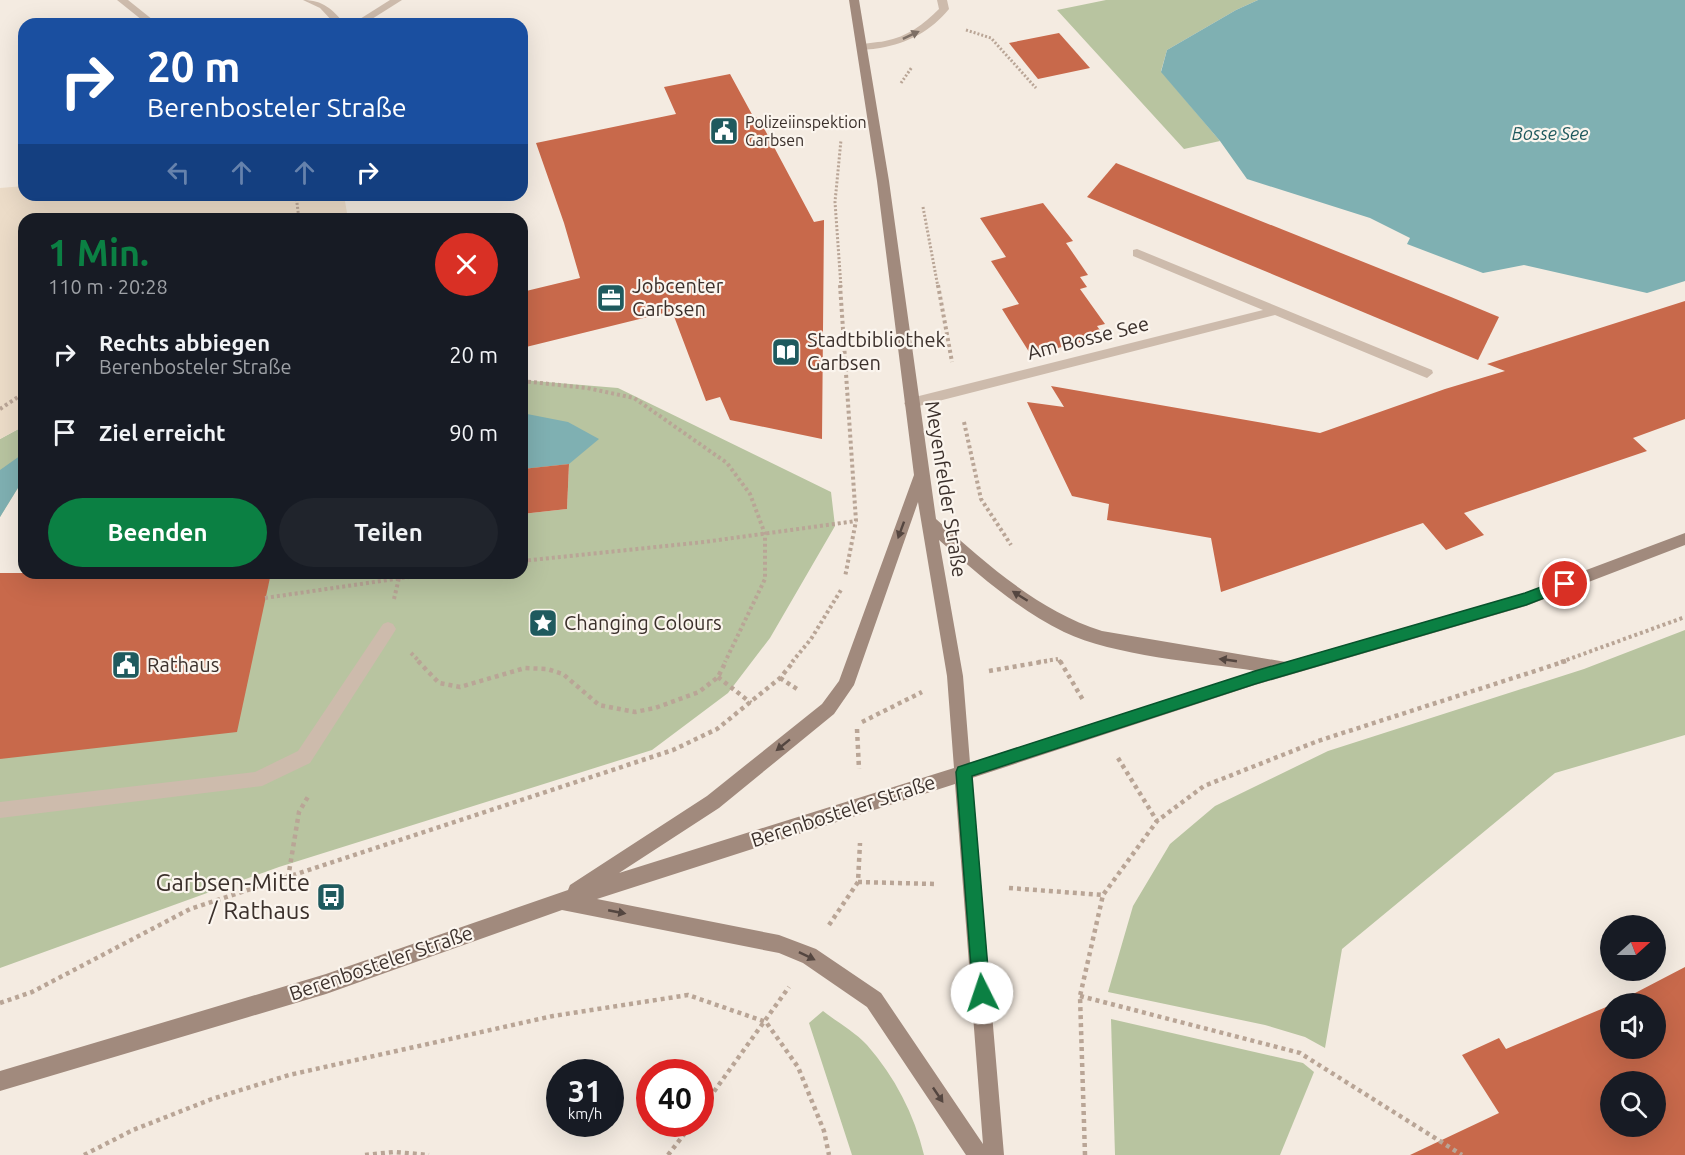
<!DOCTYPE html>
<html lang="de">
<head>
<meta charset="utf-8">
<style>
	body { margin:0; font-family:Ubuntu,sans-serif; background:#20242c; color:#f1f3f6; height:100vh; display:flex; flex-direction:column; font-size:22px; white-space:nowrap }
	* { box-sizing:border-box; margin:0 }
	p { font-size:20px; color:#9ea1a6 }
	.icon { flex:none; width:33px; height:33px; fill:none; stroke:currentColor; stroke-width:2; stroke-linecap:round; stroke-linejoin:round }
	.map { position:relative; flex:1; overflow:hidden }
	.sheet { position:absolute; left:18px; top:213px; width:510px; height:366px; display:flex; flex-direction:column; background:#171b24; border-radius:18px; box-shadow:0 6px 24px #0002 }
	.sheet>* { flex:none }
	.top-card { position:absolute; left:18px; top:18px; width:510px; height:183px; border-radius:18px; box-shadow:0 6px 24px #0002; background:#1a4fa0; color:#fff; overflow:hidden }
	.needle { width:39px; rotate:69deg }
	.tools { position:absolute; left:1600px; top:915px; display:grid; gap:12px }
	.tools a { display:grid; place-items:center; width:66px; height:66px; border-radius:50%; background:#171b24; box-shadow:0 6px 24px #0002; font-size:30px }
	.speed { position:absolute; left:546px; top:1059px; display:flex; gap:12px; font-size:30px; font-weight:700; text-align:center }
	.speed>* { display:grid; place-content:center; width:78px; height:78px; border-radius:50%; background:#171b24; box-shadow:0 6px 24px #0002; line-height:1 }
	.speed small { font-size:15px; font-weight:400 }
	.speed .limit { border:9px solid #d22; background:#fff; color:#111 }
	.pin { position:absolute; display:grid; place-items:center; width:51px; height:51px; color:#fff; margin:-26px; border:3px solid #fff; border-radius:50%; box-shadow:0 2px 6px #0007 }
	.me { position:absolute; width:66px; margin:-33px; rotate:356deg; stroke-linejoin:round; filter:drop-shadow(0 0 4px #0008) }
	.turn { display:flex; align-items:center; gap:21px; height:126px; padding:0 30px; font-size:27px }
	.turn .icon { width:78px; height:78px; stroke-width:2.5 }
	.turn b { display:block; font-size:42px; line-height:51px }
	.lanes { display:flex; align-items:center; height:57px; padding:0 30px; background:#0003; justify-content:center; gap:30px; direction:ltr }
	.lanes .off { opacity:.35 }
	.round { display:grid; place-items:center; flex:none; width:63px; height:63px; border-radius:32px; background:#20242c }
	.headline { display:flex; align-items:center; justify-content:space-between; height:102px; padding:0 30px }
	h1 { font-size:36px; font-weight:700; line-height:45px; color:#0b8043 }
	.button { display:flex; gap:12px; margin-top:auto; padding:12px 30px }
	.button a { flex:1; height:69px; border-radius:36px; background:#0b8043; color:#fff; font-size:24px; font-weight:700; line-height:69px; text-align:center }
	.button a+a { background:#20242c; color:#f1f3f6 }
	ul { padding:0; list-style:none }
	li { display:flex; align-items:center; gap:18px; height:78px; padding:0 30px }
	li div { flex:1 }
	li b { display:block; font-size:22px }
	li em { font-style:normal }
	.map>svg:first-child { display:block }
	.green { fill:#b8c4a0 }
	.plaza { fill:#ecdcc8 }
	.water { fill:#7fb0b2 }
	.building { fill:#c8694b; fill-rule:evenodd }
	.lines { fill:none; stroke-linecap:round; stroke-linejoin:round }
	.path-far2 { stroke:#b9a596; stroke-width:3; stroke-dasharray:2 2; stroke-linecap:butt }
	.path-far1 { stroke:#b9a596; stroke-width:4; stroke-dasharray:3 3; stroke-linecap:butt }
	.path { stroke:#b9a596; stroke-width:4.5; stroke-dasharray:4 4; stroke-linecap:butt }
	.lane { fill:#cdbbac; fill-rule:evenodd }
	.street { fill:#cdbbac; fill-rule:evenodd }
	.secondary { fill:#a18a7d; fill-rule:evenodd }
	.oneway { fill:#7d6f65 }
	.oneway2 { fill:#544640 }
	.route { fill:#0b8043; stroke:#07532c; stroke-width:1.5 }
	.labels { text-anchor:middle; stroke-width:4.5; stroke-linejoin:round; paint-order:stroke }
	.far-poi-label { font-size:16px; fill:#3b302b; stroke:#fbf5ee; text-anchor:start }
	.far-water-label { font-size:18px; font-style:italic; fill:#1f5a5e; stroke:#fbf5ee }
	.poi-label { font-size:20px; fill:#3b302b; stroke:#fbf5ee; text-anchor:start }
	.street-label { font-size:20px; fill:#3b302b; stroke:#fbf5ee }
	.near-poi-label { font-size:24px; fill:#3b302b; stroke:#fbf5ee; text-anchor:end }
</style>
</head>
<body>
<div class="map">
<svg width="1685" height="1155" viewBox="0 0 1685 1155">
	<rect width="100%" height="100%" fill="#f4ebe1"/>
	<!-- green -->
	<g class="green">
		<polygon points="1106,0 1258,0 1236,10 1167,50 1161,71 1220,141 1184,149 1057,10"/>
		<polygon points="522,380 618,388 831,492 835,526 770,638 728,693 652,750 279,867 0,968 0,759 271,573 522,573 522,514 567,509 569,464 522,469"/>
		<polygon points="24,426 24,478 0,517 0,439"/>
		<polygon points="1685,630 1685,735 1555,773 1342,949 1325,1048 1305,1037 1265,1025 1108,992 1133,906 1170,844 1215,806 1328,751 1584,669"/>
		<path d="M823,1011C837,1022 855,1032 867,1045C895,1077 914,1114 924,1155H852L809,1023Z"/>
		<polygon points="1111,1019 1303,1063 1314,1072 1280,1155 1115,1155"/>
	</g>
	<!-- plaza -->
	<polygon class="plaza" points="24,186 24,195 344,195 348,219 24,219 24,426 0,439 0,188"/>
	<!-- water -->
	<g class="water">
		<polygon points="1258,0 1685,0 1685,281 1647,293 1524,265 1483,273 1407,244 1410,238 1370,218 1247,179 1220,141 1161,72 1167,50 1236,10"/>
		<polygon points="522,413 568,422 599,439 569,464 522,469"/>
		<polygon points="24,453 24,478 0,517 0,470"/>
	</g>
	<!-- building -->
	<g class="building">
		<polygon points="1059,33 1090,68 1038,79 1009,43"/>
		<polygon points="730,74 754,118 758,117 814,222 824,220 822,439 730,420 720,397 706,401 672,311 522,348 522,292 580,278 564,223 536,143 676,114 664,87"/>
		<polygon points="1116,163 1451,297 1499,317 1478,360 1087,197"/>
		<polygon points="1043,203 1073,241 1066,243 1088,275 1080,277 1087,287 1080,289 1105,324 1097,326 1104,336 1031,355 1002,309 1019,304 991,261 1006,257 980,218"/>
		<polygon points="1685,301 1685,419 1633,438 1647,451 1464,513 1484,535 1446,550 1423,523 1221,592 1211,538 1107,520 1109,504 1072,496 1027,402 1064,407 1051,386 1320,433 1445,389 1505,371 1487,364"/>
		<polygon points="569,464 567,509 522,514 522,469"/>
		<polygon points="0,573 271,573 237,732 0,759"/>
		<path d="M1685,967V1155H1410L1499,1113L1462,1055L1499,1038L1506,1049L1611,1005V1048H1656V1004H1614ZM1611,1082H1656V1126H1611Z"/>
	</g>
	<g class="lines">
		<!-- path-far2 -->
		<g class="path-far2">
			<polyline points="966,30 991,38 1036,88"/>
			<polyline points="901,83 912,67"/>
			<polyline points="296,195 299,219"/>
			<polyline points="923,207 938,287"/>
			<polyline points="841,287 835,202 841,140"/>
		</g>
		<!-- path-far1 -->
		<g class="path-far1">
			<polyline points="840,285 856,521 845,577"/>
			<polyline points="938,285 952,362"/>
			<polyline points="522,381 587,388 634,398 727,463 750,494 765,534 765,579 725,662"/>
			<polyline points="0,409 24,393"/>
			<polyline points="964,422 981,499 1011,545"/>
			<polyline points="522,561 704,542 856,521"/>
			<polyline points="265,598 436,573"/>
			<polyline points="394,599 399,578"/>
			<polyline points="411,653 420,662"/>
			<polyline points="1059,660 1060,662"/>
			<polyline points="792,662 811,639 841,590"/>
			<polyline points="1038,662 1058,659"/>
			<polyline points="1561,662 1685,617"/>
		</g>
		<!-- path -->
		<g class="path">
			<polyline points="418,661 439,683 460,687 525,668 547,669 563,674 599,705 635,712 655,708 699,692 718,677 726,661"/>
			<polyline points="1060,661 1083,700"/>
			<polyline points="989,671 1047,661"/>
			<polyline points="718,677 751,703"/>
			<polyline points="780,678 797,689"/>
			<polyline points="862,722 922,692"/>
			<polyline points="857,729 859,769"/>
			<polyline points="1118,758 1157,821"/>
			<polyline points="288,878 299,812 309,795"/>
			<polyline points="858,882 935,884"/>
			<polyline points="1009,888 1103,895"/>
			<polyline points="829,925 858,882 860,843"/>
			<polyline points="1080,996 1300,1053 1462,1155"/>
			<polyline points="0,1003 32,992 190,909 673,750 717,729 780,678 794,661"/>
			<polyline points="700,1111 789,987"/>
			<polyline points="84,1155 133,1130 212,1099 289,1075 553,1016 688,995 766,1022 798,1067 824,1131 829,1155"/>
			<polyline points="365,1155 394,1152 429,1155"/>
			<polyline points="668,1155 692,1124"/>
			<polyline points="1085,1155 1080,996 1103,895 1157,821 1204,786 1318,741 1566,661"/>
		</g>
		<!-- lane -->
		<g class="lane">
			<polygon points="117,0 128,0 158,24 147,24"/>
			<path d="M937,0H947L949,9C931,31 908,43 880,48C872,49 863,51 857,47C864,42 876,43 885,41C907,37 924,24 939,9Z"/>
			<polygon points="1137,249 1432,370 1433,373 1427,378 1422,376 1275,315 911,408 906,407 904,403 911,398 1263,310 1133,256 1133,250"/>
			<polygon points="388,622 393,624 396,629 393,634 310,763 262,786 0,818 0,802 255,772 298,751 383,624"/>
		</g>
		<!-- street -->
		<g class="street">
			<path d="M303,0C323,0 332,9 345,24H335L320,8Z"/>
			<polygon points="390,0 402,0 364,24 352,24"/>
		</g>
		<!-- secondary -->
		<path class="secondary" d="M849,0H859L889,181L936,519C987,564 1037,610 1102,631L1286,662L1525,593L1685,533V545L1526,606L1255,685L972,778L1004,1155H966L867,1007L803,963L779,953L562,910L326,994L0,1091V1071L326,974L568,890L570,885L707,796L822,704L839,681L914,475L877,181ZM918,502L947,676L954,768L619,873L719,808L834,714L854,685ZM939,540C978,574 1017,609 1064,632C1114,656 1199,662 1256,671L970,763L963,676ZM955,784L983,1144L881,993L816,949L779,935L597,899Z"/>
	</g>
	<!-- one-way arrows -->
	<defs><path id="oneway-solid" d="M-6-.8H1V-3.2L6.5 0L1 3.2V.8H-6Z" transform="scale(1.5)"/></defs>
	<use class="oneway" href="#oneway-solid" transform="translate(911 35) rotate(-25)"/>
	<g class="oneway2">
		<use href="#oneway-solid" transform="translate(901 530) rotate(110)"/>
		<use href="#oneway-solid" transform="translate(1020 596) rotate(-148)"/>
		<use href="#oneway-solid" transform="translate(1228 660) rotate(-172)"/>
		<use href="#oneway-solid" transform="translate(783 745) rotate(141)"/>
		<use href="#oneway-solid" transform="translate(617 912) rotate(11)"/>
		<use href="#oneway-solid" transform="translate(807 956) rotate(26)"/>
		<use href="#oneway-solid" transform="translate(938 1095) rotate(56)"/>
	</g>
	<!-- route -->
	<polygon class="route" points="1565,578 1570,580 1572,584 1570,588 1526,605 1255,684 972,776 990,993 988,1000 982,1002 975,1000 973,993 956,772 958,767 1255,671 1525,593"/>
	<!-- icons -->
	<defs>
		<g id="civic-square" transform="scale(1.5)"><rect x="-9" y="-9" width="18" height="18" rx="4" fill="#1f5a5e" stroke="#fbf5ee"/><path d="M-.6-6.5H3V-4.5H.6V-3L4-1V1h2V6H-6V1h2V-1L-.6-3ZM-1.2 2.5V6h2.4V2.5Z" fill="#fff"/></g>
		<g id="office-square" transform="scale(1.5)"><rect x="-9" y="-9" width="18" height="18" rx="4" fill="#1f5a5e" stroke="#fbf5ee"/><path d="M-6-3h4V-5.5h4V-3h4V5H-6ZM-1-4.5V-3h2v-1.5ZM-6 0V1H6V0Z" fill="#fff"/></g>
		<g id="library-square" transform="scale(1.5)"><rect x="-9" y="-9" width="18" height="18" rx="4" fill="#1f5a5e" stroke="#fbf5ee"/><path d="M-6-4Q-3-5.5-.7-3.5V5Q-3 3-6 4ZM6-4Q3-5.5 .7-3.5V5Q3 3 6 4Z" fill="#fff"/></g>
		<g id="sight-square" transform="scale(1.5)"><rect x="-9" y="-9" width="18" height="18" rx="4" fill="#1f5a5e" stroke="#fbf5ee"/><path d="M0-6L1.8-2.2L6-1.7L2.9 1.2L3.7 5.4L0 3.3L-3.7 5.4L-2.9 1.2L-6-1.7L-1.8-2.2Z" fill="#fff"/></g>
		<g id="bus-square" transform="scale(1.5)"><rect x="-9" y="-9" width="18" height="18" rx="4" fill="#1f5a5e" stroke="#fbf5ee"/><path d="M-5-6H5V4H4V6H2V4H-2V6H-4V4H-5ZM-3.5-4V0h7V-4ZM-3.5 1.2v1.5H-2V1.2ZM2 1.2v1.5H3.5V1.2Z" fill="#fff"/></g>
	</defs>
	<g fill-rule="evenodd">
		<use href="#civic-square" x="724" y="131"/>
		<use href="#office-square" x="611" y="298"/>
		<use href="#library-square" x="786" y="352"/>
		<use href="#sight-square" x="543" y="623"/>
		<use href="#civic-square" x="126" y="665"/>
		<use href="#bus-square" x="331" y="897"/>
	</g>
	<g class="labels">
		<!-- far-poi labels -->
		<g class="far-poi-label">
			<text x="745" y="128">Polizeiinspektion<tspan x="745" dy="18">Garbsen</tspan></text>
		</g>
		<!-- far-water labels -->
		<g class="far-water-label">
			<text x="1550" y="140">Bosse See</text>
		</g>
		<!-- poi labels -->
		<g class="poi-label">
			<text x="632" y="293">Jobcenter<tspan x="632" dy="23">Garbsen</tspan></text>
			<text x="807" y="347">Stadtbibliothek<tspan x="807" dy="23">Garbsen</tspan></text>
			<text x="564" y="630">Changing Colours</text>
			<text x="147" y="672">Rathaus</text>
		</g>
		<!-- street labels -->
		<g class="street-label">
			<text transform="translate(1088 338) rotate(-14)" y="7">Am Bosse See</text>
			<text transform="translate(946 489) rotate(81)" y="7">Meyenfelder Straße</text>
			<text transform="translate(843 811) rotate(-18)" y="7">Berenbosteler Straße</text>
			<text transform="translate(381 963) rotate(-19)" y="7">Berenbosteler Straße</text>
		</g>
		<!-- near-poi labels -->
		<g class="near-poi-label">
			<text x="310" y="891">Garbsen-Mitte<tspan x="310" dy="28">/ Rathaus</tspan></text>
		</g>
	</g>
</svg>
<div class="tools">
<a><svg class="needle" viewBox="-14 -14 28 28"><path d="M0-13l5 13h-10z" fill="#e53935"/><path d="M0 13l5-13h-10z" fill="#9ea1a6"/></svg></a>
<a><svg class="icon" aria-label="sound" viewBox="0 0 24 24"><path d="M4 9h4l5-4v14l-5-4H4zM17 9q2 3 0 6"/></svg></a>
<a><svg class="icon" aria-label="search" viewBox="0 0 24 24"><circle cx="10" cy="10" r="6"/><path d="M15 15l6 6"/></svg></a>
</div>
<div class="speed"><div>31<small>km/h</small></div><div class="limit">40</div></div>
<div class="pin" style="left:1565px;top:584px;background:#d93025"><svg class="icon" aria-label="arrive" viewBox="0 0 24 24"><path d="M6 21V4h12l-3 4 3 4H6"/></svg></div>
<svg class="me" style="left:982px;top:993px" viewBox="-20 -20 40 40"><circle r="19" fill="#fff"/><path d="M0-13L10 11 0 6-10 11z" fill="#0b8043"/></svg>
<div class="top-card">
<div class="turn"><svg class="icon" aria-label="right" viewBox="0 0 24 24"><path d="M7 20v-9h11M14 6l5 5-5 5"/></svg><div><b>20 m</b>Berenbosteler Straße</div></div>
<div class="lanes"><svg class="icon off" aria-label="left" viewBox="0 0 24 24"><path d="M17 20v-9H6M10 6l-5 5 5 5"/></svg><svg class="icon off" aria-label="ahead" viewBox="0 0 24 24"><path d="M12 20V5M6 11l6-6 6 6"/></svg><svg class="icon off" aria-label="ahead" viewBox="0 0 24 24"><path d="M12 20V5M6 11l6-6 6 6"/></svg><svg class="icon" aria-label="right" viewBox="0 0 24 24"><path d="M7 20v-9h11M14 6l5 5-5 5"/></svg></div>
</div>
<section class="sheet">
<div class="headline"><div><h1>1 Min.</h1><p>110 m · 20:28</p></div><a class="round" style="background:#d93025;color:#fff"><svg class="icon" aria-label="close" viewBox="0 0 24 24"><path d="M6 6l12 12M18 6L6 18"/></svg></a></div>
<ul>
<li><svg class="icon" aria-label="right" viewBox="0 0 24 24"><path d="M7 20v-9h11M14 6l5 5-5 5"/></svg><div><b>Rechts abbiegen</b><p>Berenbosteler Straße</p></div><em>20 m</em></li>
<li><svg class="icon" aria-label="arrive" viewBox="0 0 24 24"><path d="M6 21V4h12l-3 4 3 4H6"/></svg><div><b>Ziel erreicht</b></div><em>90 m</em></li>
</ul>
<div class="button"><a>Beenden</a><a>Teilen</a></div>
</section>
</div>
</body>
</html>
